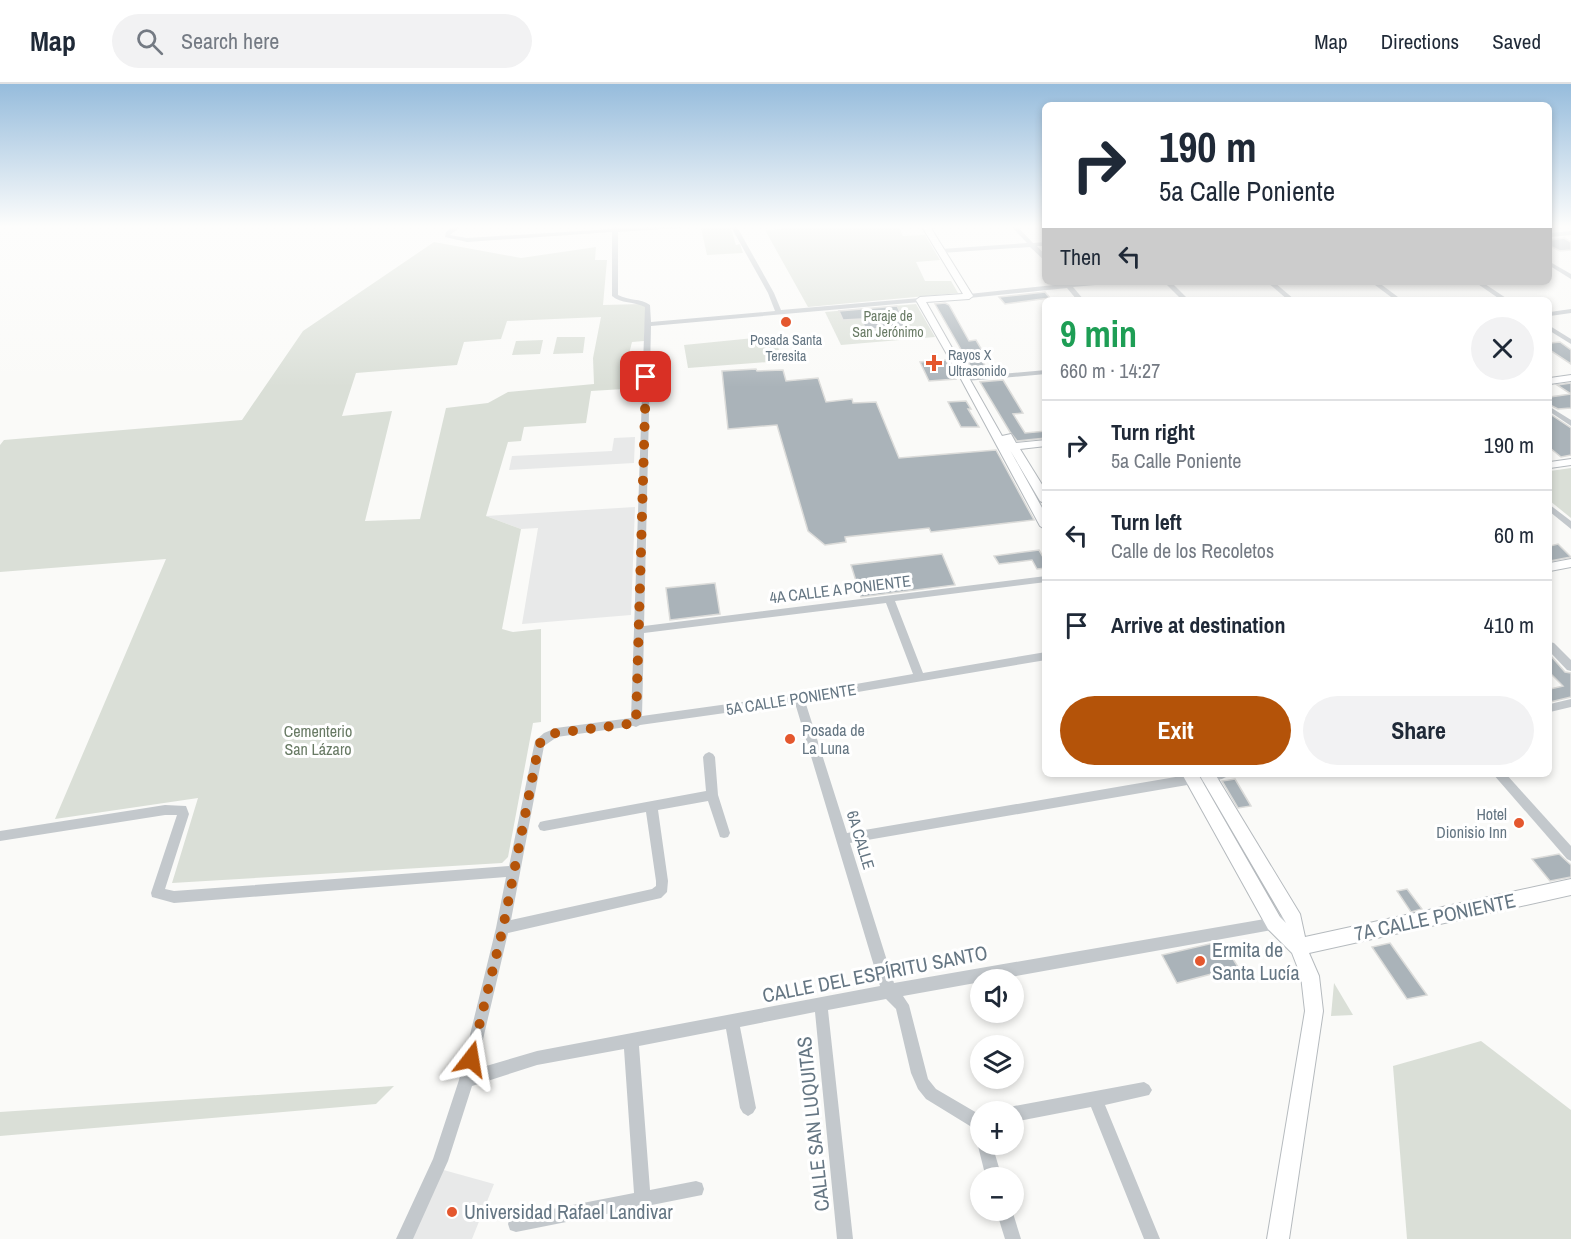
<!DOCTYPE html>
<html lang="en">
<head>
<meta charset="utf-8">
<style>
	body { margin:0; font-family:"Archivo Narrow",sans-serif; background:#f2f2f3; color:#1f2937; height:100vh; display:flex; flex-direction:column; font-size:22px; white-space:nowrap }
	* { box-sizing:border-box; margin:0 }
	p { font-size:20px; color:#747a83 }
	.icon { flex:none; width:33px; height:33px; fill:none; stroke:currentColor; stroke-width:2; stroke-linecap:round; stroke-linejoin:round }
	.map { position:relative; flex:1; overflow:hidden }
	.side { position:absolute; left:1042px; top:213px; width:510px; height:480px; display:flex; flex-direction:column; background:#fff; border-radius:9px; box-shadow:0 3px 9px #0003 }
	.side>* { flex:none }
	.banner { position:absolute; left:1042px; top:18px; width:510px; height:183px; border-radius:9px; box-shadow:0 3px 9px #0003; background:#fff; color:#1f2937; overflow:hidden }
	.fabs { position:absolute; left:970px; top:885px; display:grid; gap:12px }
	.fabs a { display:grid; place-items:center; width:54px; height:54px; border-radius:50%; background:#fff; box-shadow:0 3px 9px #0003; font-size:30px }
	.pin { position:absolute; display:grid; place-items:center; width:51px; height:51px; color:#fff; margin:-26px; border-radius:12px; box-shadow:0 3px 9px #0006 }
	.me { position:absolute; width:66px; margin:-33px; rotate:14deg; stroke-linejoin:round; filter:drop-shadow(0 0 4px #0008) }
	.turn { display:flex; align-items:center; gap:21px; height:126px; padding:0 18px; font-size:27px }
	.turn .icon { width:78px; height:78px; stroke-width:2.5 }
	.turn b { display:block; font-size:42px; line-height:51px }
	.then { display:flex; align-items:center; height:57px; padding:0 18px; background:#0003; gap:12px; font-size:22px }
	.round { display:grid; place-items:center; flex:none; width:63px; height:63px; border-radius:32px; background:#f2f2f3 }
	.head { display:flex; align-items:center; justify-content:space-between; height:102px; padding:0 18px }
	h1 { font-size:36px; font-weight:700; line-height:45px; color:#1e9e55 }
	.cta { display:flex; gap:12px; margin-top:auto; padding:12px 18px }
	.cta a { flex:1; height:69px; border-radius:36px; background:#b45309; color:#fff; font-size:24px; font-weight:700; line-height:69px; text-align:center }
	.cta a+a { background:#f2f2f3; color:#1f2937 }
	ul { padding:0; list-style:none }
	li { display:flex; align-items:center; gap:18px; height:90px; padding:0 18px; border-top:2px solid #e0e1e3 }
	li div { flex:1 }
	li b { display:block; font-size:22px }
	li em { font-style:normal }
	header { display:flex; align-items:center; gap:36px; box-sizing:border-box; height:84px; padding:0 30px; background:#fff; border-bottom:2px solid #e0e1e3 }
	header strong { font-size:28px }
	nav { display:flex; gap:33px; margin-inline-start:auto; font-size:21px }
	.search { width:420px; height:54px; background:#f2f2f3; display:flex; align-items:center; gap:15px; box-sizing:border-box; padding:0 21px; border-radius:33px; color:#747a83; font-size:22px }
	.map>svg:first-child { display:block }
	.built { fill:#e8e9e9 }
	.green { fill:#dadfd7; fill-rule:evenodd }
	.building { fill:#aab3b9; stroke:#dcdcda; stroke-width:1.5 }
	.lines { fill:none; stroke-linecap:round; stroke-linejoin:round }
	.major-casing { stroke:#b5babe; stroke-width:2 }
	.minor { fill:#c3c8cc; fill-rule:evenodd }
	.major { fill:#fff; fill-rule:evenodd }
	.route { stroke:#b45309; stroke-width:10; stroke-dasharray:0 18 }
	.poi-dot { fill:#e4572e; stroke:#fff; stroke-width:2 }
	.labels { text-anchor:middle; stroke-width:6; stroke-linejoin:round; paint-order:stroke }
	.far-park-label { font-size:14px; fill:#687a64; stroke:#fff }
	.far-poi-label { font-size:14px; fill:#657683; stroke:#fff }
	.street-label { font-size:16px; fill:#657683; stroke:#fff }
	.poi-label { font-size:16px; fill:#657683; stroke:#fff; text-anchor:start }
	.park-label { font-size:16px; fill:#687a64; stroke:#fff }
	.near-street-label { font-size:20px; fill:#657683; stroke:#fff }
	.near-poi-label { font-size:20px; fill:#657683; stroke:#fff; text-anchor:start }
</style>
</head>
<body>
<header>
<strong>Map</strong>
<div class="search"><svg class="icon" aria-label="search" viewBox="0 0 24 24"><circle cx="10" cy="10" r="6"/><path d="M15 15l6 6"/></svg>Search here</div>
<nav><a>Map</a><a>Directions</a><a>Saved</a></nav>
</header>
<div class="map">
<svg width="1571" height="1155" viewBox="0 0 1571 1155">
	<rect width="100%" height="100%" fill="#fafaf8"/>
	<!-- built -->
	<g class="built">
		<polygon points="635,353 634,379 509,386 512,372 612,367 614,354"/>
		<polygon points="635,423 631,531 522,540 538,444 521,445 486,432"/>
		<polygon points="440,1085 494,1100 472,1155 407,1155"/>
	</g>
	<!-- green -->
	<g class="green">
		<polygon points="780,141 803,141 805,144 818,143 818,141 898,141 903,152 925,151 940,176 916,178 925,197 951,197 958,209 808,223 765,146 781,145"/>
		<polygon points="730,142 736,161 740,160 743,169 707,171 701,144"/>
		<path d="M434,158L521,174L596,163L595,176H607L603,221L642,220L646,222L644,257L632,258L629,270H642L640,304L591,307L586,339L524,343L521,357L508,358L486,432L521,445L502,545L513,548L541,545V638L533,639L508,773L502,779L172,799L198,714L55,735L166,475L0,488V361L4,356L242,336L303,247ZM601,233L593,274L594,300L508,308L488,319L446,324L420,435L365,437L392,327L342,332L356,289L457,281L464,258L501,255L507,237Z"/>
		<polygon points="916,220 935,253 841,261 825,228"/>
		<polygon points="775,252 782,277 688,284 684,261"/>
		<polygon points="557,253 585,253 583,269 553,270"/>
		<polygon points="543,256 540,270 512,271 516,257"/>
		<polygon points="1571,384 1571,434 1550,417 1550,387"/>
		<polygon points="1334,899 1353,931 1331,932"/>
		<polygon points="1481,957 1571,1026 1571,1155 1407,1155 1393,982"/>
		<polygon points="394,1002 376,1020 0,1052 0,1028"/>
	</g>
	<!-- building -->
	<g class="building">
		<polygon points="1564,154 1571,158 1571,166 1560,167 1550,162 1550,156"/>
		<polygon points="1045,208 1050,214 1005,220 999,213"/>
		<polygon points="945,219 949,221 969,257 976,256 983,268 976,268 990,289 975,290 935,220"/>
		<polygon points="897,222 907,242 873,245 876,252 869,252 861,235 843,236 839,227"/>
		<polygon points="1560,258 1571,266 1571,280 1550,266 1550,259"/>
		<polygon points="946,276 956,295 929,297 920,278"/>
		<polygon points="756,285 757,287 783,286 786,297 818,294 826,318 852,315 853,319 876,318 899,374 996,366 1034,436 931,448 929,444 845,453 846,458 825,461 808,447 777,341 728,345 722,287"/>
		<polygon points="1003,296 1023,329 1013,330 1025,349 1046,347 1046,354 1017,357 1010,348 980,298"/>
		<polygon points="1571,299 1571,324 1558,325 1550,321 1550,313 1571,310 1557,301"/>
		<polygon points="966,317 971,325 968,325 979,343 961,343 948,318"/>
		<polygon points="1550,330 1571,344 1571,371 1561,373 1550,364"/>
		<polygon points="1558,460 1571,473 1550,477 1550,462"/>
		<polygon points="1039,466 1046,478 1046,484 1037,485 1032,476 999,480 994,472"/>
		<polygon points="942,470 955,501 861,513 851,481"/>
		<polygon points="715,499 720,530 670,536 666,504"/>
		<polygon points="1550,571 1565,588 1571,589 1571,613 1550,618 1550,605 1563,602 1550,589"/>
		<polygon points="1235,695 1251,722 1238,724 1222,697"/>
		<polygon points="1559,770 1571,781 1571,793 1550,797 1532,775"/>
		<polygon points="1407,805 1422,825 1411,828 1397,807"/>
		<polygon points="1222,857 1238,883 1177,899 1162,871"/>
		<polygon points="1390,859 1419,900 1427,911 1407,915 1372,863"/>
	</g>
	<g class="lines">
		<!-- major casing -->
		<g class="major-casing">
			<g id="major">
				<polygon points="921,141 929,141 973,212 969,215 926,218 1002,352 1011,350 1016,359 1046,356 1046,362 1020,365 1046,407 1046,420 1040,417 1010,366 1046,431 1046,446 1040,442 961,295 916,216 920,213 963,210"/>
				<polygon points="1571,291 1571,297 1550,300 1550,294"/>
				<polygon points="1571,375 1571,381 1550,384 1550,378"/>
				<polygon points="1571,475 1571,483 1550,487 1550,479"/>
				<polygon points="1182,690 1198,690 1280,833 1286,839 1199,690 1215,690 1300,830 1305,853 1571,795 1571,811 1309,869 1319,892 1323,927 1289,1155 1267,1155 1305,927 1301,892 1292,869 1268,845"/>
			</g>
		</g>
		<!-- minor -->
		<g class="minor">
			<path d="M456,141H463L450,151L467,154L612,145V141H618V144L699,141L696,143L618,148V211C629,217 640,214 650,221L651,238L775,227L768,209L730,141H736L774,209L781,226L920,214L923,216L920,218L651,242L644,542L1046,492V498L895,517L923,589L1046,568V576L805,617L847,749L1193,690H1228L1226,693L1222,695L850,759L894,899L1294,830L1299,832L1301,836L1299,840L1294,842L994,896H981V898L903,912L909,921L928,995L936,1005L977,1029L981,1028V1060H992L1002,1094H986L977,1058L970,1042L926,1015L918,1005L911,989L896,925L886,915L828,926L853,1155H837L815,928L740,943L756,1024L753,1029L748,1032L743,1029L740,1024L726,945L639,962L650,1106L696,1097L702,1099L704,1105L702,1111L516,1148L510,1146L508,1140L510,1134L516,1132L634,1109L624,965L537,981L472,1002L448,1077L413,1155H396L433,1075L459,996L496,844L506,793L174,819L152,813L151,809L177,731H165L0,757V747L165,721L186,722L189,730L165,805L174,807L509,782L535,657L544,649L556,644L631,634L645,223C634,217 621,220 612,212V148L467,158L445,153L446,148ZM886,519L913,590L799,610L642,632L644,549ZM795,619L880,902L537,967L476,985L508,849L661,814L667,808L668,797L658,726L708,717L720,753L724,754L728,753L730,749L718,711L715,673L713,670L709,668L705,670L703,673L706,707L544,737L540,738L538,742L540,746L544,747L646,728L656,797V802L652,805L511,836L544,662L557,653L633,642L636,643L640,641Z"/>
			<polygon points="1010,141 1016,141 1033,159 1046,158 1046,162 1037,162 1046,172 1046,178 1030,163 941,169 938,167 941,165 1027,159"/>
			<polygon points="1571,147 1571,151 1550,153 1550,149"/>
			<polygon points="1550,178 1571,190 1571,195 1550,182"/>
			<polygon points="1062,198 1069,198 1070,200 1109,198 1106,200 1073,203 1084,216 1077,216 1067,204 969,214 966,212 969,210 1064,200"/>
			<polygon points="1164,198 1171,198 1189,216 1182,216"/>
			<polygon points="1267,198 1274,198 1295,216 1288,216"/>
			<polygon points="1371,198 1378,198 1402,216 1395,216"/>
			<polygon points="1475,198 1482,198 1509,216 1501,216"/>
			<polygon points="1571,225 1571,229 1550,232 1550,228"/>
			<polygon points="1550,242 1571,255 1571,260 1550,247"/>
			<polygon points="1046,286 1046,290 966,297 962,295 966,293"/>
			<polygon points="1550,323 1571,336 1571,342 1550,328"/>
			<polygon points="1550,421 1571,437 1571,445 1550,428"/>
			<polygon points="1550,558 1554,559 1571,576 1571,587 1567,586 1550,568"/>
			<polygon points="1571,615 1571,623 1550,628 1550,620"/>
			<polygon points="1493,690 1506,690 1571,762 1571,777 1567,775"/>
			<polygon points="1144,998 1149,1001 1152,1006 1149,1011 1105,1021 1160,1155 1144,1155 1091,1023 1014,1038 1014,1028 1007,1028 1009,1025 1014,1022"/>
			<polygon points="996,1126 1012,1126 1021,1155 1005,1155"/>
		</g>
		<!-- major -->
		<use href="#major" class="major"/>
	</g>
	<!-- sky -->
	<linearGradient id="sky" x2="0" y2="1"><stop stop-color="#96bcdc"/><stop offset="0.47" stop-color="#fdfdfc"/><stop offset="1" stop-color="#fdfdfc" stop-opacity="0"/></linearGradient>
	<rect width="1571" height="303" fill="url(#sky)"/>
	<g class="lines">
		<!-- route -->
		<polyline class="route" points="471,975 503,844 539,660 548,652 556,649 636,639 646,293"/>
	</g>
	<!-- markers -->
	<g class="poi-dot">
		<circle cx="786" cy="238" r="6"/>
		<path d="M931 270h6v6h6v6h-6v6h-6v-6h-6v-6h6z"/>
		<circle cx="790" cy="655" r="6"/>
		<circle cx="1519" cy="739" r="6"/>
		<circle cx="1200" cy="877" r="6"/>
		<circle cx="452" cy="1128" r="6"/>
	</g>
	<g class="labels">
		<!-- far-park labels -->
		<g class="far-park-label">
			<text x="888" y="237">Paraje de<tspan x="888" dy="16">San Jerónimo</tspan></text>
		</g>
		<!-- far-poi labels -->
		<g class="far-poi-label">
			<text x="786" y="261">Posada Santa<tspan x="786" dy="16">Teresita</tspan></text>
			<text x="948" y="276" text-anchor="start">Rayos X<tspan x="948" dy="16">Ultrasonido</tspan></text>
		</g>
		<!-- street labels -->
		<g class="street-label">
			<text transform="translate(840 505) rotate(-7)" y="6">4A CALLE A PONIENTE</text>
			<text transform="translate(791 615) rotate(-9)" y="6">5A CALLE PONIENTE</text>
			<text transform="translate(861 756) rotate(73)" y="6">6A CALLE</text>
		</g>
		<!-- poi labels -->
		<g class="poi-label">
			<text x="802" y="652">Posada de<tspan x="802" dy="18">La Luna</tspan></text>
			<text x="1507" y="736" text-anchor="end">Hotel<tspan x="1507" dy="18">Dionisio Inn</tspan></text>
		</g>
		<!-- park labels -->
		<g class="park-label">
			<text x="318" y="653">Cementerio<tspan x="318" dy="18">San Lázaro</tspan></text>
		</g>
		<!-- near-street labels -->
		<g class="near-street-label">
			<text transform="translate(1435 833) rotate(-12)" y="7">7A CALLE PONIENTE</text>
			<text transform="translate(875 890) rotate(-11)" y="7">CALLE DEL ESPÍRITU SANTO</text>
			<text transform="translate(813 1040) rotate(-96)" y="7">CALLE SAN LUQUITAS</text>
		</g>
		<!-- near-poi labels -->
		<g class="near-poi-label">
			<text x="1212" y="873">Ermita de<tspan x="1212" dy="23">Santa Lucía</tspan></text>
			<text x="464" y="1135">Universidad Rafael Landivar</text>
		</g>
	</g>
</svg>
<div class="fabs">
<a><svg class="icon" aria-label="sound" viewBox="0 0 24 24"><path d="M4 9h4l5-4v14l-5-4H4zM17 9q2 3 0 6"/></svg></a>
<a><svg class="icon" aria-label="layers" viewBox="0 0 24 24"><path d="M12 4l9 5-9 5-9-5zM3 14l9 5 9-5"/></svg></a>
<a>+</a>
<a>−</a>
</div>
<div class="pin" style="left:646px;top:293px;background:#d93025"><svg class="icon" aria-label="arrive" viewBox="0 0 24 24"><path d="M6 21V4h12l-3 4 3 4H6"/></svg></div>
<svg class="me" style="left:471px;top:975px" viewBox="-20 -20 40 40"><path d="M0-17L14 15 0 8-14 15z" fill="#b45309" stroke="#fff" stroke-width="4"/></svg>
<div class="banner">
<div class="turn"><svg class="icon" aria-label="right" viewBox="0 0 24 24"><path d="M7 20v-9h11M14 6l5 5-5 5"/></svg><div><b>190 m</b>5a Calle Poniente</div></div>
<div class="then">Then<svg class="icon" aria-label="left" viewBox="0 0 24 24"><path d="M17 20v-9H6M10 6l-5 5 5 5"/></svg></div>
</div>
<section class="side">
<div class="head"><div><h1>9 min</h1><p>660 m · 14:27</p></div><a class="round"><svg class="icon" aria-label="close" viewBox="0 0 24 24"><path d="M6 6l12 12M18 6L6 18"/></svg></a></div>
<ul>
<li><svg class="icon" aria-label="right" viewBox="0 0 24 24"><path d="M7 20v-9h11M14 6l5 5-5 5"/></svg><div><b>Turn right</b><p>5a Calle Poniente</p></div><em>190 m</em></li>
<li><svg class="icon" aria-label="left" viewBox="0 0 24 24"><path d="M17 20v-9H6M10 6l-5 5 5 5"/></svg><div><b>Turn left</b><p>Calle de los Recoletos</p></div><em>60 m</em></li>
<li><svg class="icon" aria-label="arrive" viewBox="0 0 24 24"><path d="M6 21V4h12l-3 4 3 4H6"/></svg><div><b>Arrive at destination</b></div><em>410 m</em></li>
</ul>
<div class="cta"><a>Exit</a><a>Share</a></div>
</section>
</div>
</body>
</html>
